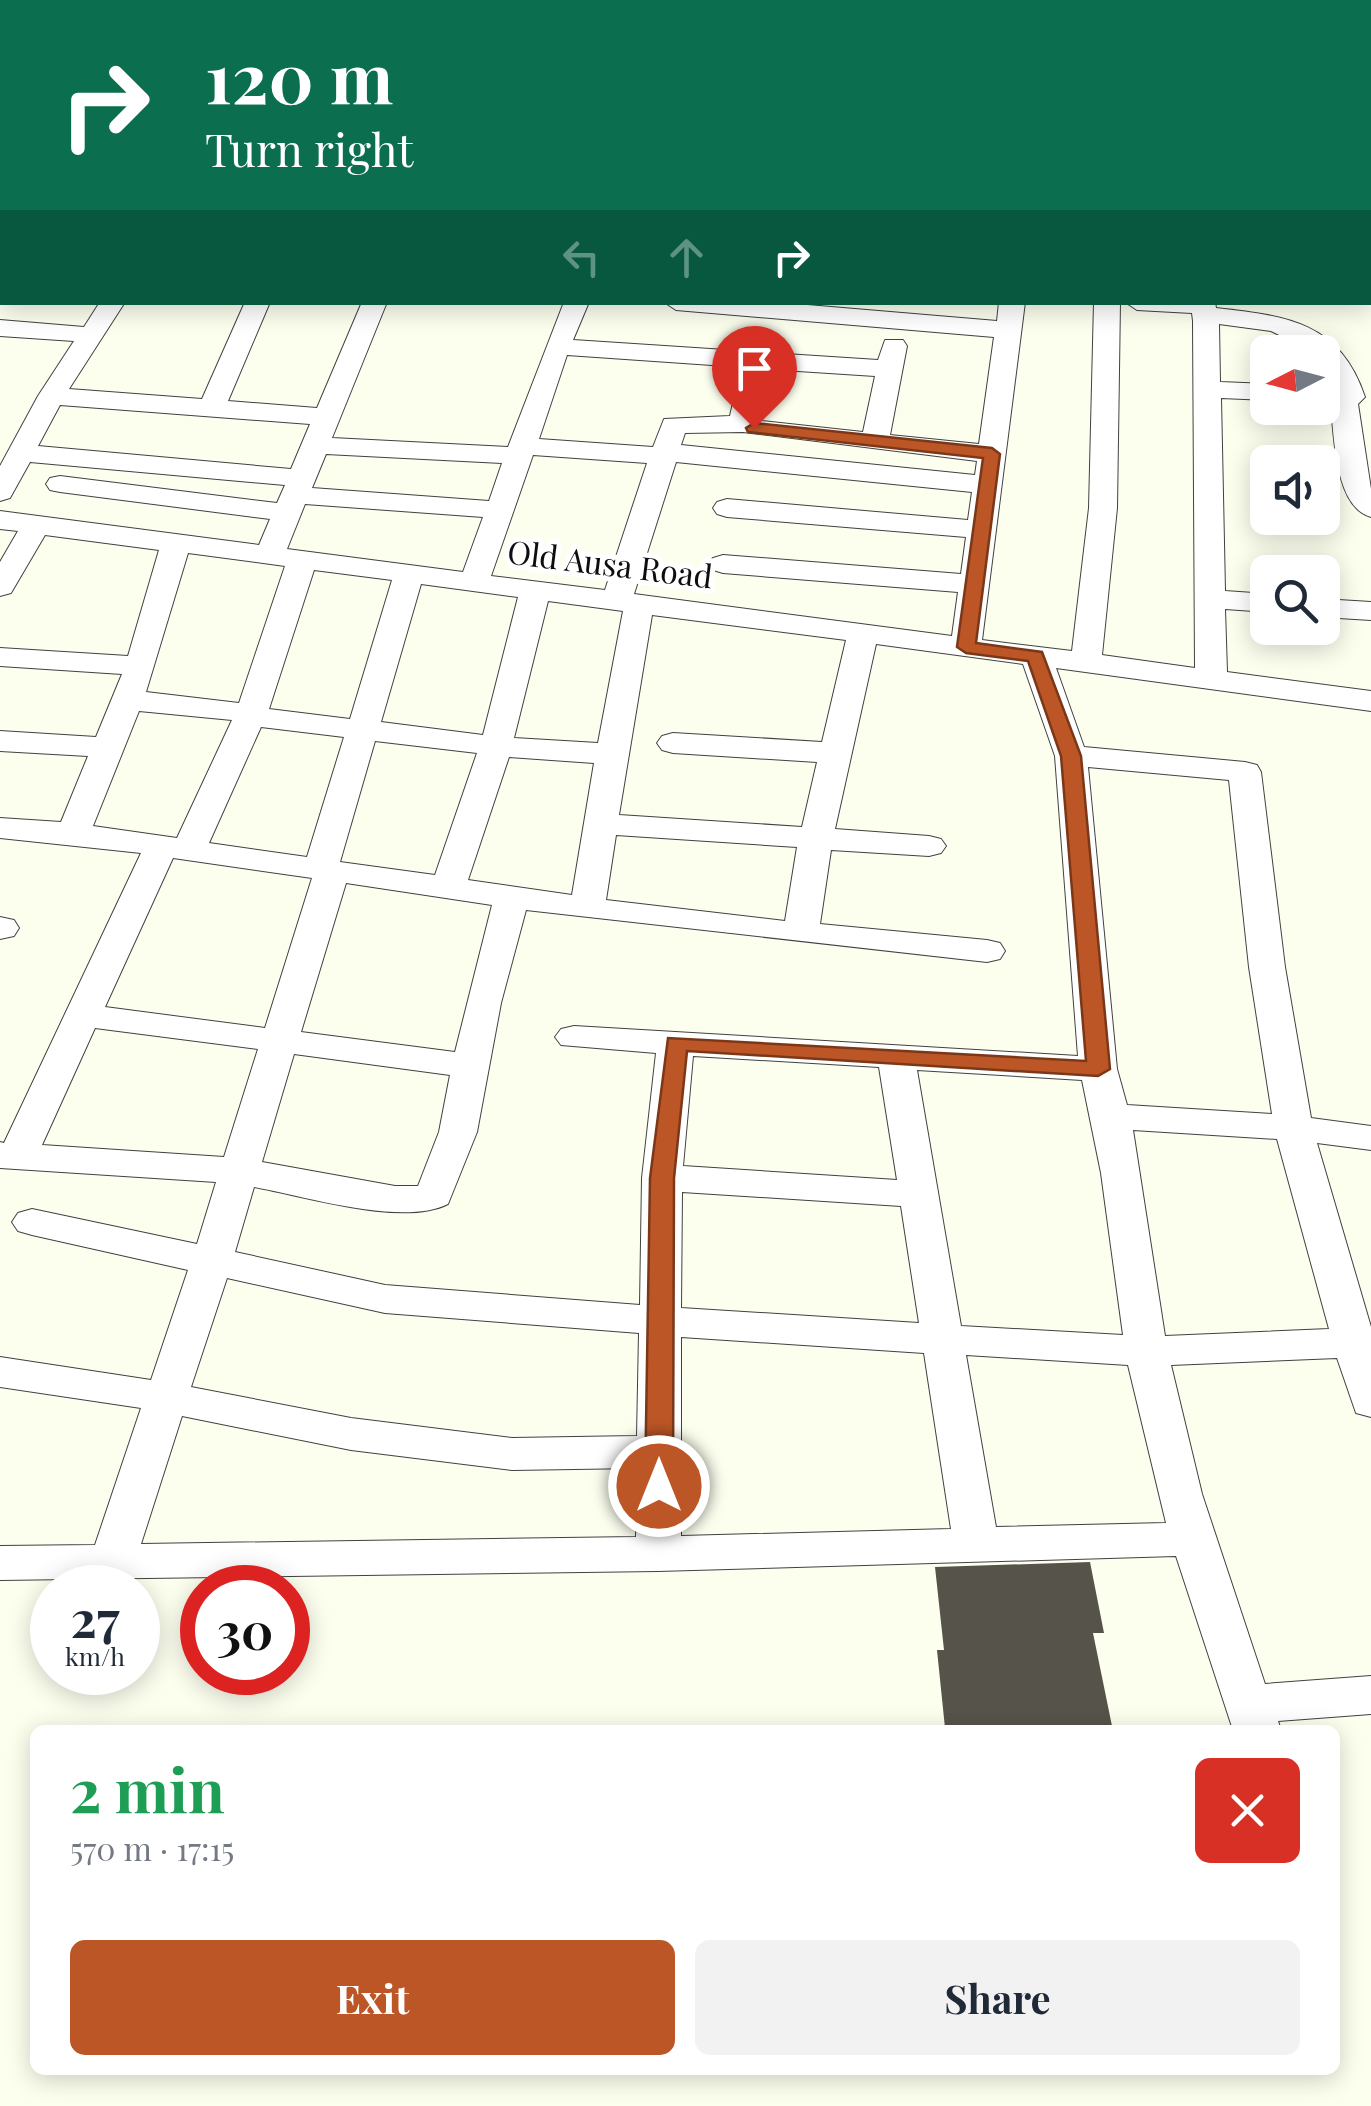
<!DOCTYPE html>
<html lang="en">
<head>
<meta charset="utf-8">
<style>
	body { margin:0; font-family:"Playfair Display",serif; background:#f2f2f3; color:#1f2937; height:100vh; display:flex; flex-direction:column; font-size:38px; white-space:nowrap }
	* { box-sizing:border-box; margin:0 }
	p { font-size:32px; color:#747a83 }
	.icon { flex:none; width:55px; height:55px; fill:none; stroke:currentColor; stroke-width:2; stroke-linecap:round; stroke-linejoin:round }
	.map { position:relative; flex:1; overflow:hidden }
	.drawer { position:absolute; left:30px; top:1725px; width:1310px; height:350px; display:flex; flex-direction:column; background:#fff; border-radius:15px; box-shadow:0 5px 25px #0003 }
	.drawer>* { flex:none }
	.guide { position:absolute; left:0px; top:0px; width:1372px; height:305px; box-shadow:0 5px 25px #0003; background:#0b6e4f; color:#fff; overflow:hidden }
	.needle { width:65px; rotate:264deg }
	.fabs { position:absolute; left:1250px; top:335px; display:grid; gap:20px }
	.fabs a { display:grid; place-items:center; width:90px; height:90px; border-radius:15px; background:#fff; box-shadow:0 5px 25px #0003; font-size:50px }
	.speed { position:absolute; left:30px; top:1565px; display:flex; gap:20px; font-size:50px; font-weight:700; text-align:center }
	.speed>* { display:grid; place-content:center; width:130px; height:130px; border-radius:50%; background:#fff; box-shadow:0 5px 25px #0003; line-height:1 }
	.speed small { font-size:25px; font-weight:400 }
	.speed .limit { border:15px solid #d22; background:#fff; color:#111 }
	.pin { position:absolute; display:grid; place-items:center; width:85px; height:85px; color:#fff; margin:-102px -42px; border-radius:50% 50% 50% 0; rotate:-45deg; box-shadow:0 0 10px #0007 }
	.pin .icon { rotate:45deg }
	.me { position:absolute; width:110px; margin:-55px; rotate:0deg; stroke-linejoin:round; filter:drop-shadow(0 0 8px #0008) }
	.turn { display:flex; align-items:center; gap:35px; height:210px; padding:0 40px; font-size:45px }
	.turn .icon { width:130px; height:130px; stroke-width:2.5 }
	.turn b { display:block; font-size:70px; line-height:85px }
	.lanes { display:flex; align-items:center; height:95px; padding:0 40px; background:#0003; justify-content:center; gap:50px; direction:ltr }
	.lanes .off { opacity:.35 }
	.round { display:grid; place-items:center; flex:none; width:105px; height:105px; border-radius:15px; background:#f2f2f3 }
	.overview { display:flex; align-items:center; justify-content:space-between; height:170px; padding:0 40px }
	h1 { font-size:60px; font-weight:700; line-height:75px; color:#1e9e55 }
	.button { display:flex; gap:20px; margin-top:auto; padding:20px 40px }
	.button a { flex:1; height:115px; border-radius:15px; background:#bd5626; color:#fff; font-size:40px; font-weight:700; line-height:115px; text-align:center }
	.button a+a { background:#f2f2f3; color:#1f2937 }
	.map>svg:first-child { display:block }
	.building { fill:#56534a }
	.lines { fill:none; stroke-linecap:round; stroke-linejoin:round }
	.street-casing { stroke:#414141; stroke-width:2 }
	.secondary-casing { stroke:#303030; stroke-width:3 }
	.highway-casing { stroke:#1f1f1f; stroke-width:3 }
	.street { fill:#fff; fill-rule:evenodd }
	.secondary { fill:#e9feaa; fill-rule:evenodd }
	.highway { fill:#f3d858; fill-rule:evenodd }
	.route { fill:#bd5626; stroke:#7b3819; stroke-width:2.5 }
	.labels { text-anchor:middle; stroke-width:10; stroke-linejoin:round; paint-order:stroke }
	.street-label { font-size:32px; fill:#0e0e0e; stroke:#fff }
</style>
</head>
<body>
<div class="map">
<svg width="1371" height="2106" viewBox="0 0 1371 2106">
	<rect width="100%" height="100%" fill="#fcffee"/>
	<!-- building -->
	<polygon class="building" points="1090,1562 1104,1633 1093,1633 1112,1726 945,1728 937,1650 944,1650 935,1567"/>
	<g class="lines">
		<!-- street casing -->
		<g class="street-casing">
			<g id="street">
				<polygon points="605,0 625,0 626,2 606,2"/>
				<rect x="0" y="8" width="2" height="12"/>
				<rect x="1370" y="18" width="1" height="12"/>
				<rect x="0" y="45" width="2" height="12"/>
				<rect x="1370" y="142" width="1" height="14"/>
				<rect x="0" y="200" width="2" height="14"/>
				<polygon points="2,277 2,295 0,296 0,278"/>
				<path d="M100,302H125L69,389L202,399L245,302H270L228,401L317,408L362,302H387L332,438L508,447L564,302H589L573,340L878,360L885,340H903L907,346L890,435L979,444L994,337L676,310L664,302H772L997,321L999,302H1025L982,640L1072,651L1089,508L1094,302H1120L1117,508L1102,655L1195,668L1193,321L1192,313L1137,310L1125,302H1215L1216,308C1287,316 1340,322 1365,397L1358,404L1371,489V517C1333,507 1334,429 1330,396L1336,390L1322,352H1314L1271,331L1219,324L1220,382L1268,384V400L1221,398L1225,591L1268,594V612L1225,609L1227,672L1371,691V711L1056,668L1084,747L1245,762L1257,765L1261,772L1285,967L1311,1118L1371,1126V1150L1317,1143L1371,1327V1417L1356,1413L1337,1358L1171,1365L1202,1494L1265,1684L1371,1676V1714L1278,1721L1281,1730H1233L1176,1556L658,1571L0,1580V1546L95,1545L141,1408L0,1387V1357L151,1380L188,1270L32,1235L18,1231L12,1222L18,1213L32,1209L197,1244L216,1182L0,1168V1142L4,1143L141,853L0,838V818L61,822L88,756L0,751V731L96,737L122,674L0,666V648L128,656L159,550L45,535L11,593L0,596V562L18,531L0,529V511L259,545L270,519L60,492L50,490L46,484L50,478L60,476L277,503L285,485L30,462L10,498L0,501V466L38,396L74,341L0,336V320L84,327ZM567,355L741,367L730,416L664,419L653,447L539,439ZM767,369L875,376L863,432L762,421L757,416ZM60,405L310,424L291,469L38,446ZM743,432L977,461L975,475L681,445L685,433ZM326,454L502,463L489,501L312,488ZM533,455L647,463L605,590L491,576ZM676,462L972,492L968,520L727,499L717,502L713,508L717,514L727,517L966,537L961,574L723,555L713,558L708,564L713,570L723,573L958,592L952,636L634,594ZM305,504L483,517L463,572L287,549ZM188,553L285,566L239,703L146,692ZM314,570L392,580L350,719L269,709ZM421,584L518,597L483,735L381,722ZM548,601L623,611L598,743L514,738ZM652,615L846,640L822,742L673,733L662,736L657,743L662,750L673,753L817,762L802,827L619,815ZM876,644L1023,664L1055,756L1078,1056L574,1026L561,1029L555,1037L561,1045L656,1053L642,1178L640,1305L385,1285L235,1252L254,1187C304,1196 403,1227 448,1204L477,1132L501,1003L526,910L987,962L1000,959L1005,951L1000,943L987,940L820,924L831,850L929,856L941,853L946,846L941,839L929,836L835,829ZM139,711L232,720L177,838L93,826ZM261,727L344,737L307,857L209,843ZM375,741L477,753L435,875L340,862ZM509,757L594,763L572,895L468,880ZM1088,767L1229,780L1249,967L1272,1114L1127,1105L1117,1069ZM616,835L797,847L785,921L606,900ZM173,858L312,878L265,1028L105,1007ZM346,883L492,905L455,1052L301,1032ZM95,1028L258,1049L224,1157L42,1145ZM294,1054L450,1075L439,1132L418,1186H395L262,1162ZM693,1056L879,1067L897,1180L683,1166ZM917,1070L1082,1080L1101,1173L1123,1335L961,1326ZM1133,1130L1277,1139L1329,1329L1165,1336ZM682,1192L901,1206L919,1323L681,1308ZM227,1278L385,1313L639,1333L637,1436L512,1438L351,1418L191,1387ZM681,1337L924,1353L951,1529L681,1536ZM966,1355L1128,1365L1166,1523L996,1527ZM182,1416L351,1450L512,1470L637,1468L636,1537L141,1544Z"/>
				<polygon points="1322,599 1371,602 1371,620 1322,617"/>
				<polygon points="0,917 14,920 19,928 14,936 0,939"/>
			</g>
		</g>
		<!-- secondary casing -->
		<g class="secondary-casing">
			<polygon id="secondary" points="0,131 2,132 2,151 0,151"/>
		</g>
		<!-- highway casing -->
		<g class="highway-casing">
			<g id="highway">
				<polygon points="903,0 934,0 935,2 905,2"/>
				<rect x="1370" y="211" width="1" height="22"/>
			</g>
		</g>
		<!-- street -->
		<use href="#street" class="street"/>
		<!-- secondary -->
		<use href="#secondary" class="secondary"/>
		<!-- highway -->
		<use href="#highway" class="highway"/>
	</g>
	<!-- route -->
	<polygon class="route" points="754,423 992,448 1000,454 976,643 1042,652 1081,756 1110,1069 1098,1076 687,1051 674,1178 673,1486 669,1493 649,1493 645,1486 650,1178 668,1038 1086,1061 1061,756 1028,661 966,653 957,647 983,458 748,432 746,428"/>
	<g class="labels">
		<!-- street labels -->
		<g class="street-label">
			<text transform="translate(610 565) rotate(7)" y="11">Old Ausa Road</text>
		</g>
	</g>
</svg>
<div class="fabs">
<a><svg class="needle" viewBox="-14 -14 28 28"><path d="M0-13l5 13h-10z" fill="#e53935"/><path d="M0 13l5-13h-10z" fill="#747a83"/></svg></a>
<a><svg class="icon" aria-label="sound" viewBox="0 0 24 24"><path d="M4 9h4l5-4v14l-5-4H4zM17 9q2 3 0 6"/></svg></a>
<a><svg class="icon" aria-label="search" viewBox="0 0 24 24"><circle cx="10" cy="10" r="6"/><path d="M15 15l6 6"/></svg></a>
</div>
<div class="speed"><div>27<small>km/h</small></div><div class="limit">30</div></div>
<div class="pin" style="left:754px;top:428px;background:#d93025"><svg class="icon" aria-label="arrive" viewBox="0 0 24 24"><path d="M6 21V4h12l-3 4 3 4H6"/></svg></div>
<svg class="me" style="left:659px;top:1486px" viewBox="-20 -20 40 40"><circle r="17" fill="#bd5626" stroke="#fff" stroke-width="3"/><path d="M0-11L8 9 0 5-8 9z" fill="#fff"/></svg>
<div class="guide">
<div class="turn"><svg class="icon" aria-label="right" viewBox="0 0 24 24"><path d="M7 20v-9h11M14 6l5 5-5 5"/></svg><div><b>120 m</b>Turn right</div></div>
<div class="lanes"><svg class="icon off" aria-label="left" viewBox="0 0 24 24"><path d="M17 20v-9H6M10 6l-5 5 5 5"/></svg><svg class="icon off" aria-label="ahead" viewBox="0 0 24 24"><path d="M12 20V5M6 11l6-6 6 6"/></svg><svg class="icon" aria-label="right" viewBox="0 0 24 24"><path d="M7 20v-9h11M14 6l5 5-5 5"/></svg></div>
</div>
<section class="drawer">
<div class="overview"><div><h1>2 min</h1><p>570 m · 17:15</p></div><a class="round" style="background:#d93025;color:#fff"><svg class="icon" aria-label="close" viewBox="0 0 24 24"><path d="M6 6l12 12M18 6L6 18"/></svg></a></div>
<div class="button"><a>Exit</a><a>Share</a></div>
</section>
</div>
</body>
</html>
